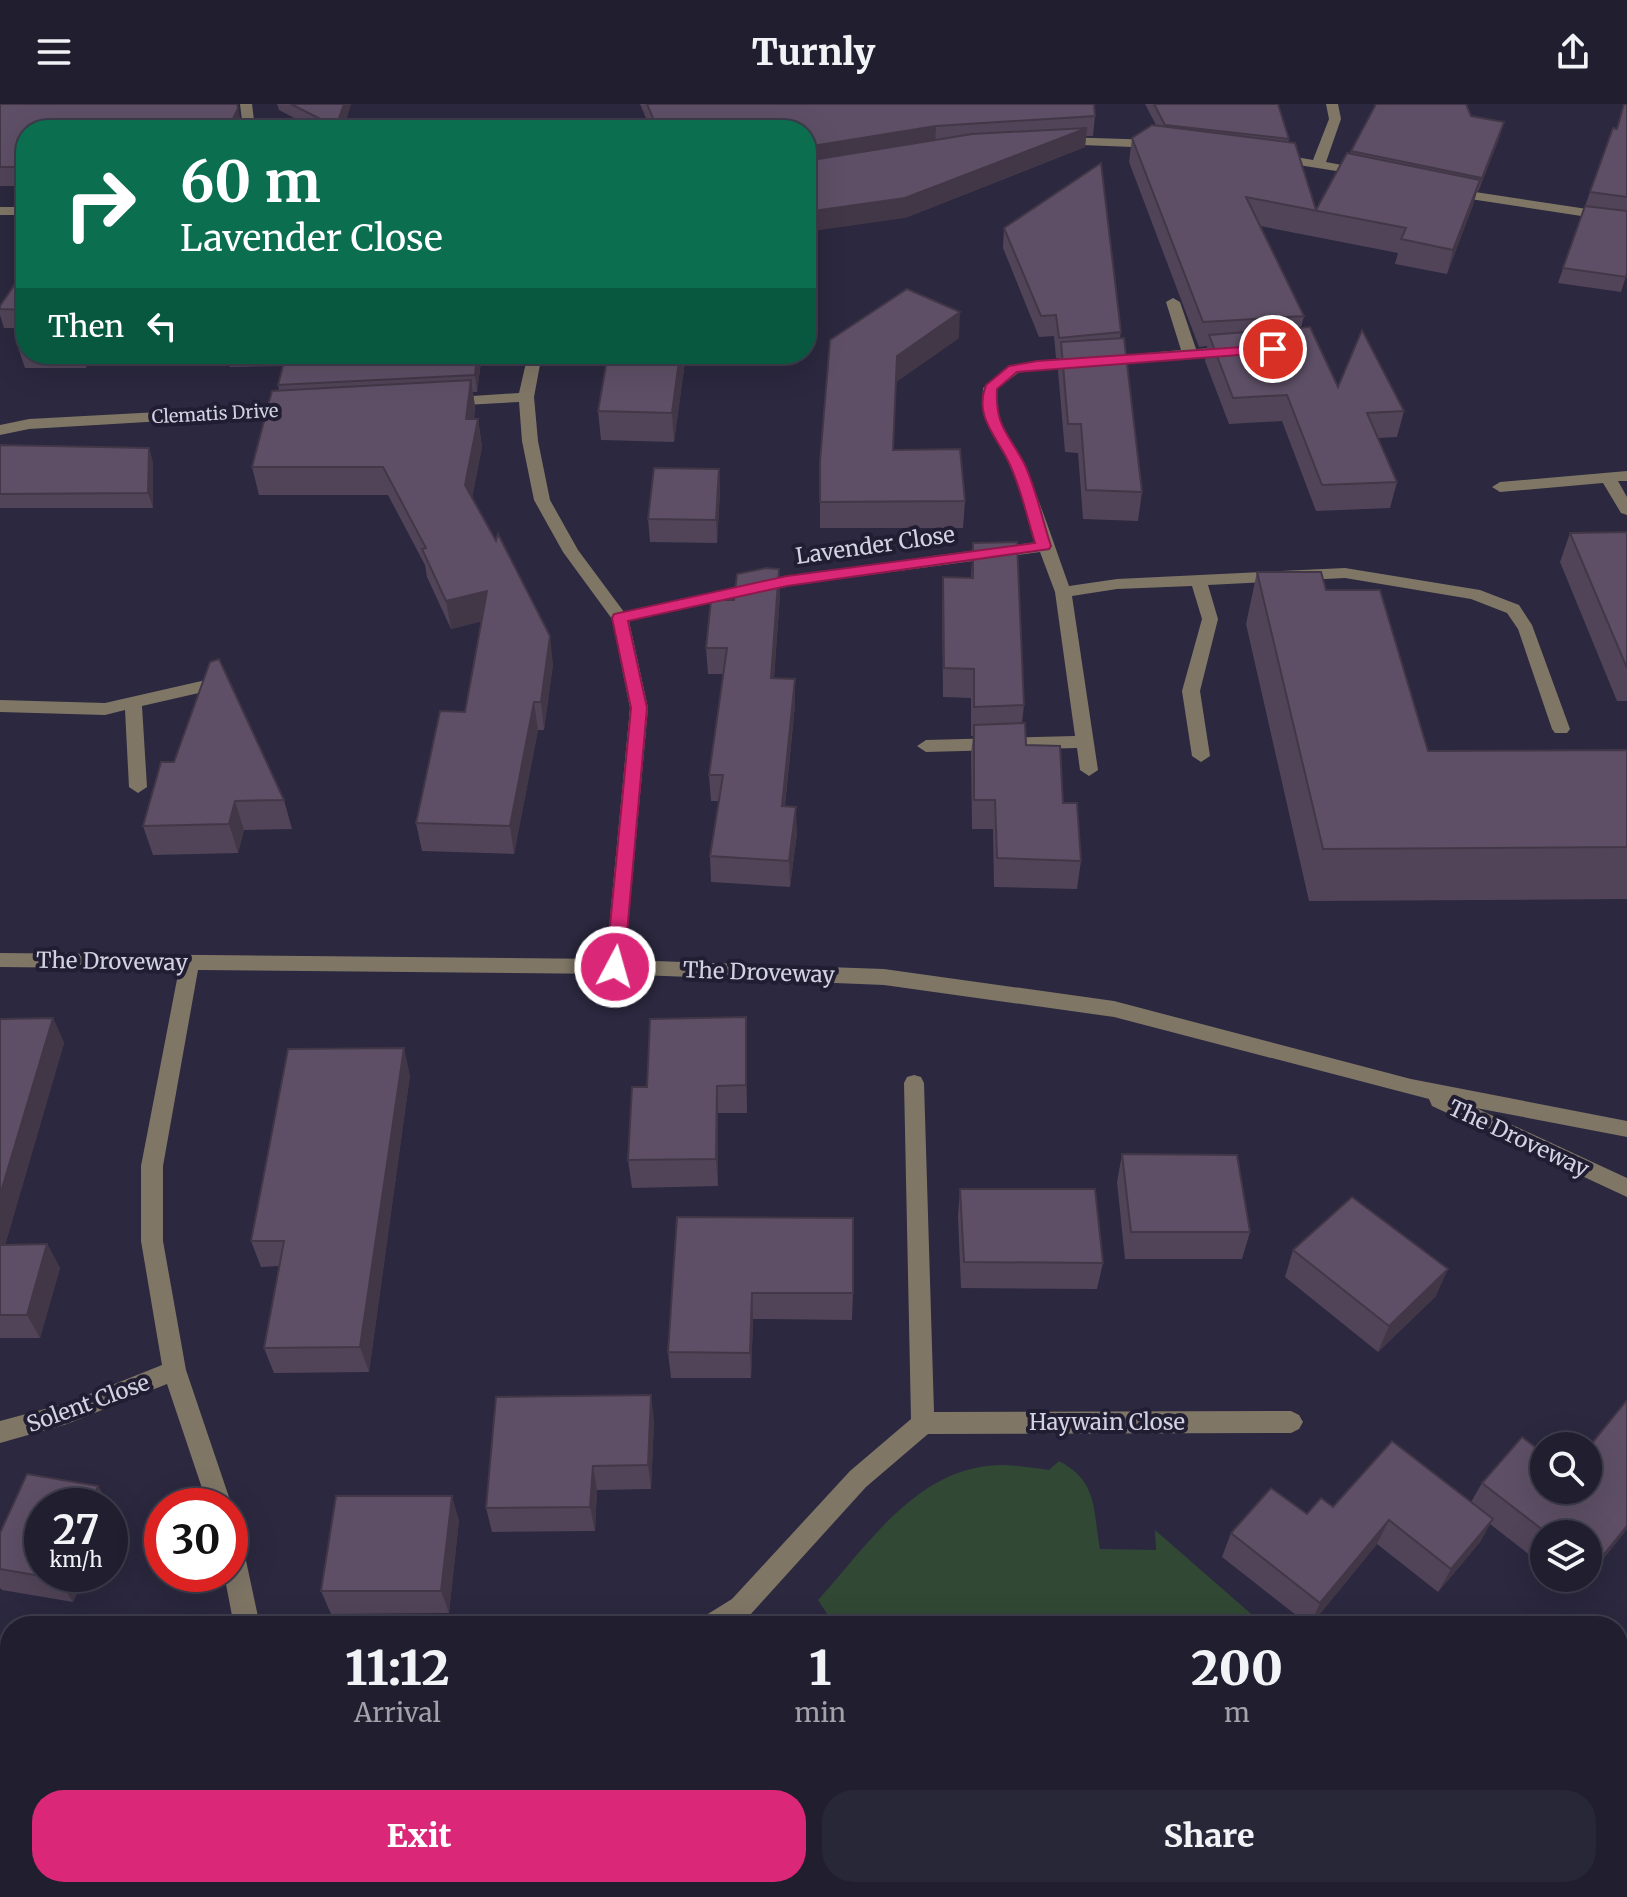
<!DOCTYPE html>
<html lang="en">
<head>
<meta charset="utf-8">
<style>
	body { margin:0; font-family:Merriweather,serif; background:#282737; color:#f1f3f6; height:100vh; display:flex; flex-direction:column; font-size:30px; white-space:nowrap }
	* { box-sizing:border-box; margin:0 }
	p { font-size:26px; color:#a2a2aa }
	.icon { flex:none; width:44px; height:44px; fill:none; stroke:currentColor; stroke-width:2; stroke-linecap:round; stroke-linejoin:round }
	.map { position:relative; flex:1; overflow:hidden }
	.panel { position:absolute; left:0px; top:1512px; width:1628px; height:282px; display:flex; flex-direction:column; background:#201e2f; border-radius:32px 32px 0 0; box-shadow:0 8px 32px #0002,0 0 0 2px #3d3c4b }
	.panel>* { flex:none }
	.banner { position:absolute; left:16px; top:16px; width:800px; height:244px; border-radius:32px; box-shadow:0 8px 32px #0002,0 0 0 2px #3d3c4b; background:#0b6e4f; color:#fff; overflow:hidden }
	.buttons { position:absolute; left:1530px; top:1328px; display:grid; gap:16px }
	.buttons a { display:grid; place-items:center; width:72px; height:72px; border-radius:50%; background:#201e2f; box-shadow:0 8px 32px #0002,0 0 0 2px #3d3c4b; font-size:40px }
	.speed { position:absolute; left:24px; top:1384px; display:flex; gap:16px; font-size:40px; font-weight:700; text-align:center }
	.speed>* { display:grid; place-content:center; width:104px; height:104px; border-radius:50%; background:#201e2f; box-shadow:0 8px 32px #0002,0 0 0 2px #3d3c4b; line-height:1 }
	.speed small { font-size:20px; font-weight:400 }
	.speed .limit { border:12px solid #d22; background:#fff; color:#111 }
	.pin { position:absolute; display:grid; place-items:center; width:68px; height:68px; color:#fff; margin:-34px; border:4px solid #fff; border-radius:50%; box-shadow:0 2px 8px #0007 }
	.me { position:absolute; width:88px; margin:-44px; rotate:6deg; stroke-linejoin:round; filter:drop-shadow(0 0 6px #0008) }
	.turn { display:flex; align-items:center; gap:28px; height:168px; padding:0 32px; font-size:36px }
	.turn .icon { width:104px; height:104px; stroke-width:2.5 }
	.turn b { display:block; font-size:56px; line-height:68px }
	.then { display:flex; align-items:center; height:76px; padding:0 32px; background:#0003; gap:16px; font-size:30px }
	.eta { display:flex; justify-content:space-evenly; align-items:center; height:136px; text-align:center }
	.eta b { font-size:48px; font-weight:800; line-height:56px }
	.primary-button { display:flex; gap:16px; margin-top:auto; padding:16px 32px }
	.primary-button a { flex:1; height:92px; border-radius:32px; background:#db2777; color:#fff; font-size:32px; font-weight:800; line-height:92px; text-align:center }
	.primary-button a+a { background:#282737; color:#f1f3f6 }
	header { display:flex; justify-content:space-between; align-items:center; height:104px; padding:0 32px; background:#201e2f; font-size:36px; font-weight:800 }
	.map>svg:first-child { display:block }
	.green { fill:#314835 }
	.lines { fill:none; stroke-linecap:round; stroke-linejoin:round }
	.minor { fill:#7f7666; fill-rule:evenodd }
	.wall { fill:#514458 }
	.shaded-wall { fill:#423747 }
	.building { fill:#5e4f66; stroke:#423747; stroke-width:2 }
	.route { fill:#db2777; stroke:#8e194d; stroke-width:2 }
	.labels { text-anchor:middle; stroke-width:8; stroke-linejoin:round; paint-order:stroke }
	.far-street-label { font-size:18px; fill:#d3d2e1; stroke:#211e34 }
	.street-label { font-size:22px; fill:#d3d2e1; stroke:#211e34 }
</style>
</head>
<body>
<header><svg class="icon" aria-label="menu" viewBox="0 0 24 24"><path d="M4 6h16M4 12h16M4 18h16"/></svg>Turnly<svg class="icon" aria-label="share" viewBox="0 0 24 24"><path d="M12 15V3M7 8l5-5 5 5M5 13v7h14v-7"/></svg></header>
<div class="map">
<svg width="1627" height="1793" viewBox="0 0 1627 1793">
	<rect width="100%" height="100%" fill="#2b283f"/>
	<!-- green -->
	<g class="green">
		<path d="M1059,1357C1098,1377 1093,1406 1100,1445L1156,1446L1155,1426L1265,1522H835L818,1496C869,1440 917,1363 1000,1361C1016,1361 1033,1364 1049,1366Z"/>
		<polygon points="995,1784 1412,1784 1391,1793 995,1793"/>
	</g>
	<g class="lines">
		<!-- minor -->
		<g class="minor">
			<polygon points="240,0 252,0 254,16 262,26 249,26 242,17"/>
			<polygon points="1326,0 1338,0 1341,15 1326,58 1368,66 1368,72 1273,57 1266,53 1273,49 1313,56 1329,15"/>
			<polygon points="1062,33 1157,36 1163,40 1157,44 1057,40 1056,37"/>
			<polygon points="1449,84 1627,111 1627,119 1444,91 1444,85"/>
			<rect x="0" y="103" width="26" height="8"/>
			<path d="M1173,194L1180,198L1196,245L1232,243L1239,247L1237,250L1037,265L1018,269L997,285C996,329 1013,330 1026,365C1042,403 1055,443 1069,482L1117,475L1345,464L1480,486L1519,501L1532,521L1570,625L1567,629H1555L1552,625L1518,525L1507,509L1471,495L1345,474L1208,481L1218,515L1200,587L1210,652L1201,658L1192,652L1182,587L1202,515L1192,482L1117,485L1072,492L1098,666L1089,672L1080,666L1077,644L926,648L917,642L926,636L1075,632L1055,488L1040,448L787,482L629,517L648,604L625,856L884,865L1114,897L1411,975L1627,1017V1033L1476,1004L1627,1074V1093L1432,1002L1429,995L1114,913L884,881L615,870L198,866L163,1062V1137L186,1266L232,1402L230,1407V1402H208L167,1280L67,1320L0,1339V1317L67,1299L162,1261L141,1137V1062L179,865L0,863V849L606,855L630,604L612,515L563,448L534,396L522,337L519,298L447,302L439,297L442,294L519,289L528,250H542L534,293L538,337L550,396L578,446L624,508L787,472L1037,438C1028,412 1021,384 1009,360C993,328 981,322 983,284L1013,261L1181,246L1166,198Z"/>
			<polygon points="291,301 296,303 296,309 29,325 0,331 0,321 29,315"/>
			<polygon points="1627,367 1627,377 1618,377 1627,393 1627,411 1621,409 1603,379 1500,388 1492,383 1500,378"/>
			<polygon points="219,573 225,575 228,579 225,583 142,602 147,683 138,689 129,683 125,606 105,611 0,608 0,596 105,599"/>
			<polygon points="914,971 921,973 924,979 934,1308 1291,1307 1299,1311 1303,1318 1299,1325 1291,1329 928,1330 866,1383 750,1511 734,1522 699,1522 703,1513 732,1495 850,1367 911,1315 904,979 907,973"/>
			<polygon points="230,1427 239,1430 242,1438 260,1522 234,1522 224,1470 230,1470"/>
			<polygon points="225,1784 253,1784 251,1793 223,1793"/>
			<polygon points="1443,1784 1468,1784 1472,1793 1444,1793"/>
		</g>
	</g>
	<!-- wall -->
	<g class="wall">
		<polygon points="0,0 242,22 26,26 26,82 0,82"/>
		<polygon points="277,0 351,0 343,26 317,26 279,6"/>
		<polygon points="640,0 1094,0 1095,12 1093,32 1086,32 1085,43 905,114 806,26 651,26"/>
		<polygon points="1145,0 1278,0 1289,35 1288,38 1316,106 1350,50 1351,47 1471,12 1500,32 1478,88 1477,87 1473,101 1447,170 1395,160 1398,149 1260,122 1304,212 1301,224 1338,283 1404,307 1397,333 1378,334 1397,378 1390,404 1316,407 1282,317 1229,320 1205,257 1207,242 1199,243 1129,58 1132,34 1156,21"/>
		<polygon points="1627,0 1627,169 1621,188 1558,179 1590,88"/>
		<polygon points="1004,124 1121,228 1120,234 1142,388 1138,417 1083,415 1078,349 1065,348 1058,267 1059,254 1056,254 1054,232 1039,233 1003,144"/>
		<polygon points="26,164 26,224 4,224 0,211 0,202"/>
		<polygon points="26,230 26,250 92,250 86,264 25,264 19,246"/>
		<polygon points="959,234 896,278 893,346 965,397 963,424 820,424 820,357 830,236"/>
		<polygon points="227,250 482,250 477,288 473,288 475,303 474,315 478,315 482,343 472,394 553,560 544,626 538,626 514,750 422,747 416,719 465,608 482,517 451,525 427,473 425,461 388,391 259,391 252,363 279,286 278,281 283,262 230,263"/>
		<polygon points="608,250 686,250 674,338 601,336 598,307"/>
		<polygon points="0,341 149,344 153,359 153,404 0,404"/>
		<polygon points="719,365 720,387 717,439 650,438 648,415"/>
		<polygon points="1627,428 1627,597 1617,597 1560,458 1570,429"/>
		<polygon points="973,439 1024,601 1022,619 1026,641 1063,699 1081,757 1077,785 994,783 993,725 972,725 971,650 973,632 971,632 971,594 943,593 942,502 943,473 971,474"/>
		<polygon points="779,465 780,491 774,574 795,575 795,601 785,702 797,729 790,783 711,778 710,752 719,697 711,697 709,671 723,570 708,570 706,544 734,496"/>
		<polygon points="1257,468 1326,486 1428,647 1627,646 1627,795 1309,797 1246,520"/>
		<polygon points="161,658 284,696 292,725 244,726 238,749 153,751 143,722"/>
		<polygon points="53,914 64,939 5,1141 47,1140 60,1164 40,1234 0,1234 0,915"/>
		<polygon points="747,942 747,1009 718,1009 718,1082 632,1084 628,1056 647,983"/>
		<polygon points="410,971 369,1268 274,1269 264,1244 279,1162 261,1163 251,1137"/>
		<polygon points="1122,1050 1250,1128 1242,1155 1125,1155 1117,1078"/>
		<polygon points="960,1085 1103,1159 1097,1185 961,1184 958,1112"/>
		<polygon points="677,1113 853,1189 852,1216 753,1215 751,1274 671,1274 668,1248"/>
		<polygon points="1293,1146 1436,1192 1378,1248 1285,1173"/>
		<polygon points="654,1316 651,1385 597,1386 595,1427 492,1428 486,1404"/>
		<polygon points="27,1370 98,1382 110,1402 42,1402 42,1470 85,1470 73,1498 2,1486 0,1484 0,1429"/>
		<polygon points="1482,1379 1627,1425 1588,1474 1588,1430 1544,1430 1544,1462 1490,1420 1480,1438 1438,1488 1377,1440 1310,1522 1222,1453 1231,1429 1333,1403 1471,1398"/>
		<polygon points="459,1416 449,1509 331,1510 321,1487"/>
		<polygon points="1559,1474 1588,1474 1577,1488"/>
		<polygon points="1618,1606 1627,1614 1627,1788 1618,1779"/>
		<polygon points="650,1784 712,1784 699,1793 655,1793"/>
	</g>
	<!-- shaded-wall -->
	<g class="shaded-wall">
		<polygon points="344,0 351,0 343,26 337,26 336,23"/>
		<polygon points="238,4 242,22 240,26 228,26"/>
		<polygon points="1504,18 1500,32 1478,88 1482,74"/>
		<polygon points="936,22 935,41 806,63 806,43"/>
		<polygon points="1087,24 1085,43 905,114 806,128 806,108"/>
		<polygon points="1480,76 1473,101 1447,170 1453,146"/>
		<polygon points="960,208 959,234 896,278 897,252"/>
		<polygon points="82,250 92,250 86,264"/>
		<polygon points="477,250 482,250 477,288 475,271"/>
		<polygon points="680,250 686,250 674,338 672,309"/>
		<polygon points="471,276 475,303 470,343 466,315"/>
		<polygon points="478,315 482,343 469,409 465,381"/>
		<polygon points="149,344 153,359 153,404 148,389"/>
		<polygon points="719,365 720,387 717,439 716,416"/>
		<polygon points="779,465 780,491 772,600 771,574"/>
		<polygon points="487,487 492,515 451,525 446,497"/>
		<polygon points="550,532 553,560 544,626 541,598"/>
		<polygon points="795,575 795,601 782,728 782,702"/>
		<polygon points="534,598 538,626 514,750 510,722"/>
		<polygon points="235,697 244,726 238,749 229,720"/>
		<polygon points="796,703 797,729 790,783 789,757"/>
		<polygon points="746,913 747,942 747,1009 746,981"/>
		<polygon points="53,914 64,939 0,1158 0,1091"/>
		<polygon points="404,944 410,971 369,1268 360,1243"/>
		<polygon points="717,982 718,1009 718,1082 716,1055"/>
		<polygon points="47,1140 60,1164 40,1234 27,1211"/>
		<polygon points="1448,1165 1436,1192 1378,1248 1389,1222"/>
		<polygon points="752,1189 753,1215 751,1274 750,1249"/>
		<polygon points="651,1291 654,1316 651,1385 648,1361"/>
		<polygon points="593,1362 597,1386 595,1427 590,1403"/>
		<polygon points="98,1382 110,1402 90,1402"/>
		<polygon points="452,1392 459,1416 449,1509 441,1487"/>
		<polygon points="1493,1415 1480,1438 1438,1488 1451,1465"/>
		<polygon points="1389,1416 1377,1440 1310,1522 1320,1499"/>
		<polygon points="1627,1422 1627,1425 1588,1474 1588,1471 1593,1464"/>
		<polygon points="60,1470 85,1470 73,1498 58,1475"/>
		<polygon points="66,1784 88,1784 85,1793 63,1793"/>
		<polygon points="552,1784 579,1784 569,1793 541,1793"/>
		<polygon points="683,1784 712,1784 699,1793 670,1793"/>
	</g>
	<!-- building -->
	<g class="building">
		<polygon points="0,0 237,0 238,4 228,26 26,26 26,63 0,63"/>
		<polygon points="291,0 344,0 336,23"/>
		<polygon points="647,0 1094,0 1095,12 936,22 806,43 806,26 658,26"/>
		<polygon points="1154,0 1278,0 1289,35 1165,21"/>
		<polygon points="1376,0 1466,0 1471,12 1504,18 1482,74 1351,47"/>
		<polygon points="1624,0 1627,0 1627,93 1590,88 1613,24 1617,25"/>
		<polygon points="1152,21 1295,39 1316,106 1347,49 1480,76 1453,146 1401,135 1406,124 1246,93 1304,212 1203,218 1132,34"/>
		<polygon points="1087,24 905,94 806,108 806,57 972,30"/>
		<polygon points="1101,59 1121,228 1059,234 1056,211 1041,212 1004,124"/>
		<polygon points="1585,102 1627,107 1627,169 1626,173 1563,164"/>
		<polygon points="26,164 26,206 0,205 0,202"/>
		<polygon points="907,185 960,208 897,252 893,346 960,345 965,397 820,398 820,357 830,236"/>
		<polygon points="1310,223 1338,283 1362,226 1404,307 1367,309 1397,378 1322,381 1287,291 1233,294 1209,231"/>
		<polygon points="26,230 26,245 19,246"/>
		<polygon points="1124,234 1142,388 1086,386 1081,320 1068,320 1061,238"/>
		<polygon points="286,250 477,250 475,271 278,281"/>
		<polygon points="608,250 680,250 672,309 598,307"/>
		<polygon points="471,276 466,315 478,315 465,381 496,437 498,430 550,532 541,598 534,598 510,722 416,719 440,607 465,608 487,487 446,497 422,445 426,444 383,363 252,363 272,287"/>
		<polygon points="0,341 149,344 148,389 0,390"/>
		<polygon points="654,364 719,365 716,416 648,415"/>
		<polygon points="1627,428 1627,564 1570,429"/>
		<polygon points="1017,438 1024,601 974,603 974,565 944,564 943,473 973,474 973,439"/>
		<polygon points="766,464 779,465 771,574 795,575 782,702 796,703 789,757 710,752 723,671 709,671 727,544 706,544 711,496 734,496 737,470"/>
		<polygon points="1257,468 1321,468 1326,486 1380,486 1428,647 1627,646 1627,743 1323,745"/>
		<polygon points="219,555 284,696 235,697 229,720 143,722 161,658 174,658 210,558"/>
		<polygon points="1025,619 1026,641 1060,642 1063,699 1077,699 1081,757 997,754 995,696 974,696 974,621"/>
		<polygon points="746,913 746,981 717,982 716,1055 628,1056 632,983 647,983 650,915"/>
		<polygon points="53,914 0,1091 0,915"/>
		<polygon points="404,944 360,1243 264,1244 284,1137 251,1137 288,945"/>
		<polygon points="1122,1050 1237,1051 1250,1128 1131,1128"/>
		<polygon points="960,1085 1095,1085 1103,1159 964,1158"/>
		<polygon points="1352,1093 1448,1165 1389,1222 1293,1146"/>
		<polygon points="677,1113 853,1114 853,1189 752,1189 750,1249 668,1248"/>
		<polygon points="47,1140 27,1211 0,1211 0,1141"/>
		<polygon points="651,1291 648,1361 593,1362 590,1403 486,1404 496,1293"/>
		<polygon points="1627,1296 1627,1422 1593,1464 1588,1461 1588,1430 1548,1430 1482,1379 1522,1333 1544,1350 1544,1386 1588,1386 1588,1344"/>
		<polygon points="1392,1337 1493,1415 1451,1465 1389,1416 1320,1499 1231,1429 1271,1384 1307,1410 1321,1394 1333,1403"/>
		<polygon points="27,1370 98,1382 90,1402 42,1402 42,1470 60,1470 58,1475 0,1465 0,1429"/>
		<polygon points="336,1392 452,1392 441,1487 321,1487"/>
		<polygon points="852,1517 855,1522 842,1522"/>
		<polygon points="1618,1606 1627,1614 1627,1752 1618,1744"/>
		<polygon points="0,1746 10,1747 10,1784 66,1784 63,1793 0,1793"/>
		<polygon points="372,1784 552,1784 541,1793 363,1793"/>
		<polygon points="657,1784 683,1784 670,1793 663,1793"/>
	</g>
	<!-- route -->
	<path class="route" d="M1273,241L1279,245L1278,248L1017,268L997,285C995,322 1008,329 1024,359C1036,384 1042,415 1051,442L1049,445L787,482L628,517L647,604L624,863L615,870L609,868L606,863L631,604L612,514L614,510L787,472L1035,439C1027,413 1021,385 1010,361C998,333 973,313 986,281L1009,262L1037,257Z"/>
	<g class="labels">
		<!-- far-street labels -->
		<g class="far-street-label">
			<text transform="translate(215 310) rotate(-3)" y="6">Clematis Drive</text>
		</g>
		<!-- street labels -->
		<g class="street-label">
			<text transform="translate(875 441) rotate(-8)" y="8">Lavender Close</text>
			<text transform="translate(112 857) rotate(1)" y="8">The Droveway</text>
			<text transform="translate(759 868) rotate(2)" y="8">The Droveway</text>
			<text transform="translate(1519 1034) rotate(25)" y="8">The Droveway</text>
			<text transform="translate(88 1299) rotate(-20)" y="8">Solent Close</text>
			<text x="1107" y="1326">Haywain Close</text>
		</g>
	</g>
</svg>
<div class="buttons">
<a><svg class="icon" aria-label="search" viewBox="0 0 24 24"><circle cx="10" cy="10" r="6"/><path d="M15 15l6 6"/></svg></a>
<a><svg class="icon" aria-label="layers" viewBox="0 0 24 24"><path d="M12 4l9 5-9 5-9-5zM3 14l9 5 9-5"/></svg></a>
</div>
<div class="speed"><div>27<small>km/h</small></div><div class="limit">30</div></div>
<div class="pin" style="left:1273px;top:245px;background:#d93025"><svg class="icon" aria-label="arrive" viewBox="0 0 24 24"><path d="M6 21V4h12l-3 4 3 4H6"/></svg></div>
<svg class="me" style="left:615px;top:863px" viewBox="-20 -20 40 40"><circle r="17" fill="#db2777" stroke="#fff" stroke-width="3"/><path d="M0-11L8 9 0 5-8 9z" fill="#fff"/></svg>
<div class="banner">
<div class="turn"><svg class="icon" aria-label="right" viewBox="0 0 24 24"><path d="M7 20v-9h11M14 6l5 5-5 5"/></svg><div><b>60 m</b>Lavender Close</div></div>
<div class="then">Then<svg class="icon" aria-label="left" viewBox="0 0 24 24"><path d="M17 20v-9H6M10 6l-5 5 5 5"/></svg></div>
</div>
<section class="panel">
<div class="eta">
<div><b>11:12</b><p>Arrival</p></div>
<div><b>1</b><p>min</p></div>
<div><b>200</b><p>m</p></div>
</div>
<div class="primary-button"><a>Exit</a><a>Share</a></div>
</section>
</div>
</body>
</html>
